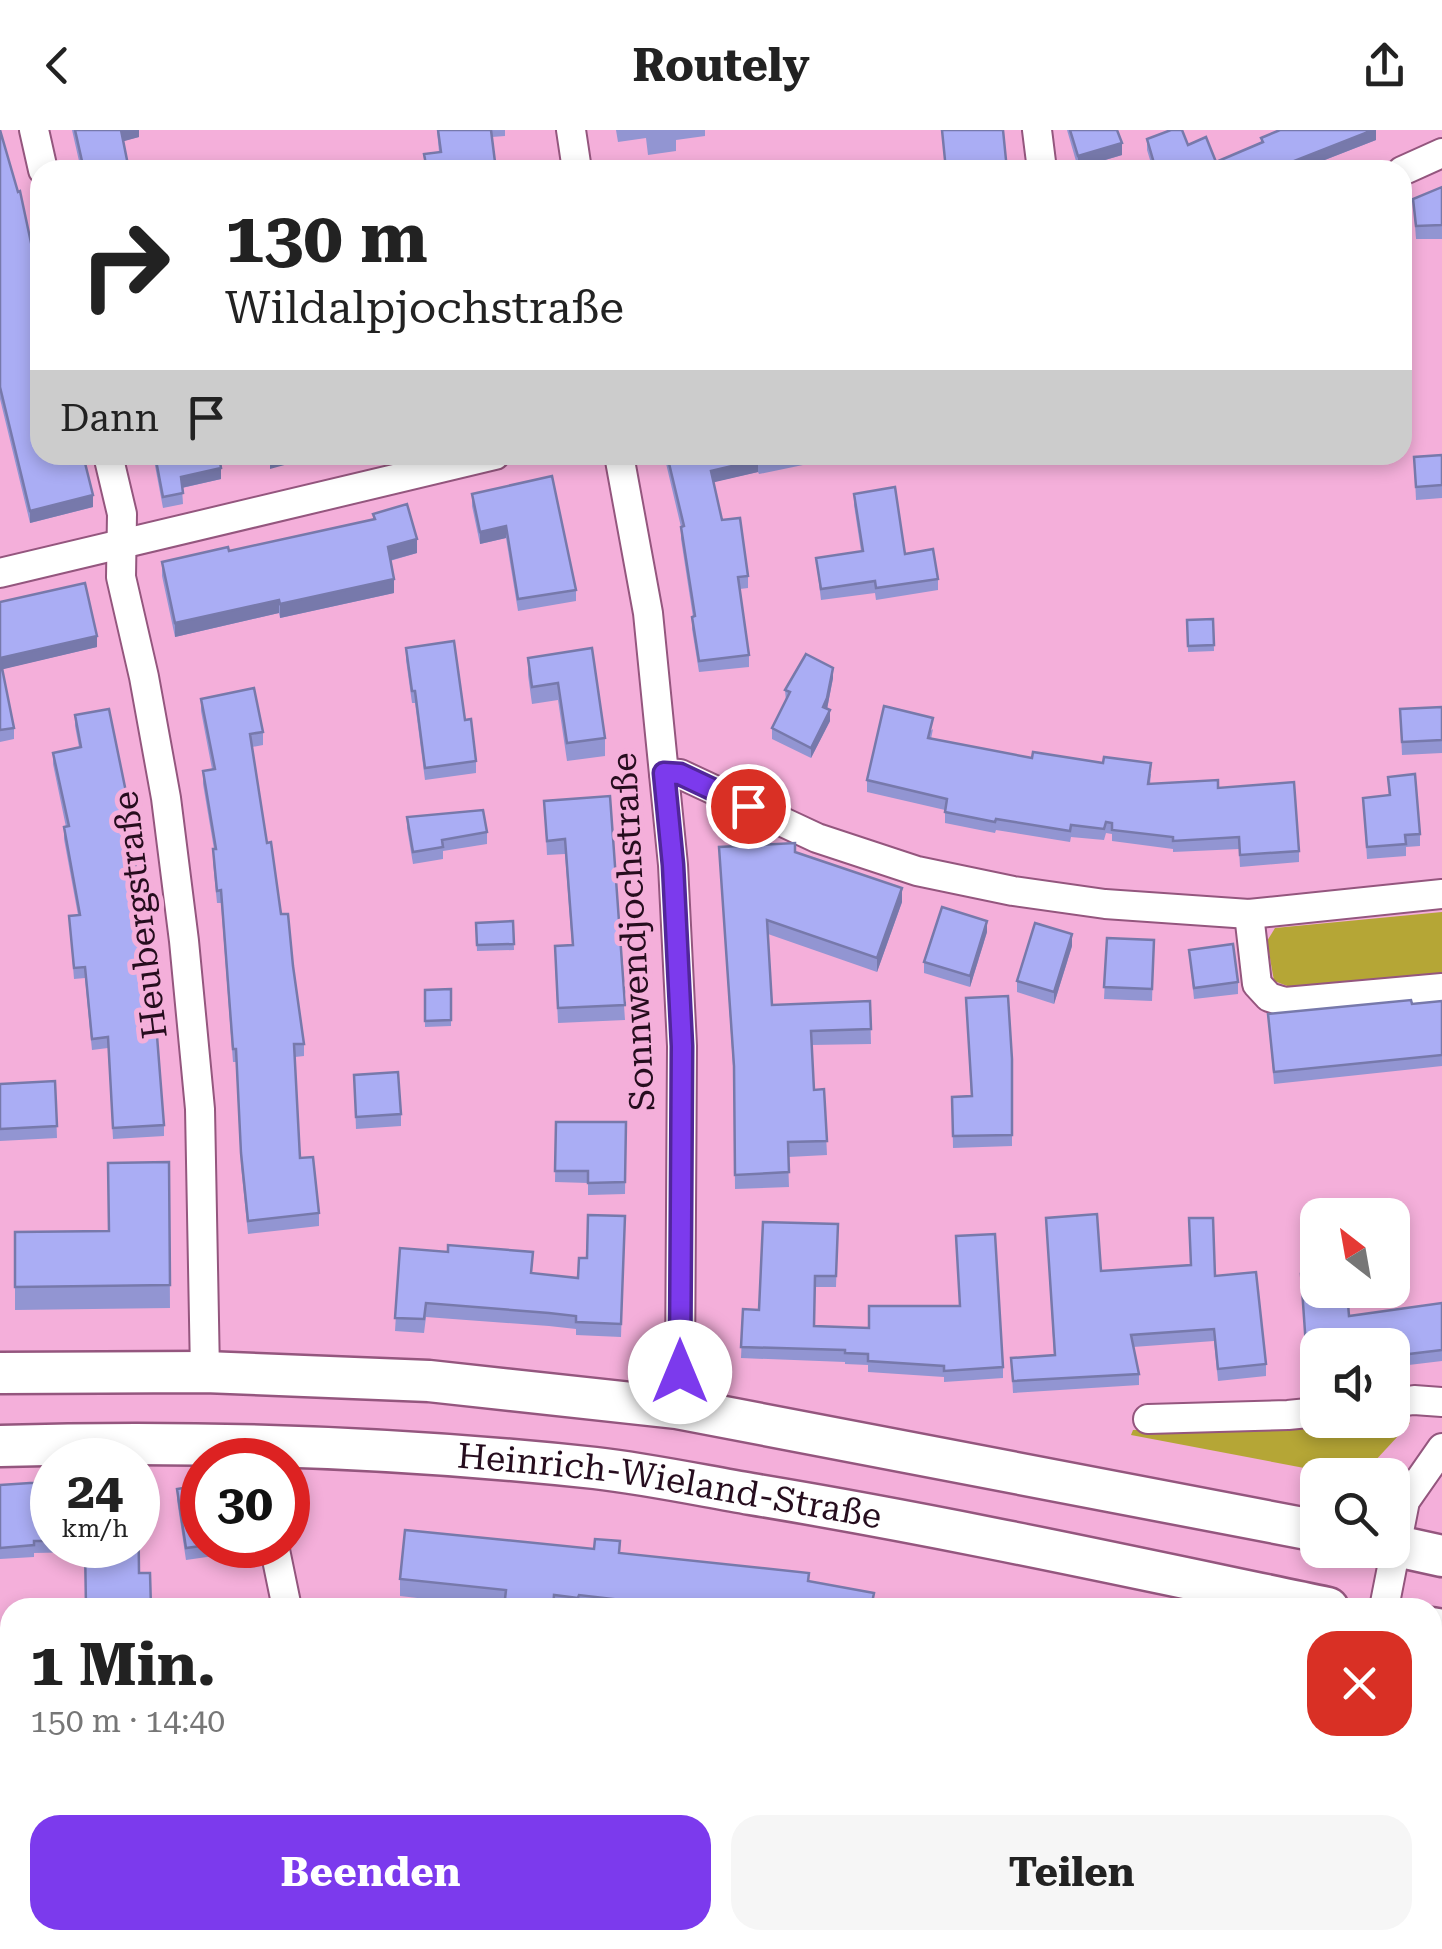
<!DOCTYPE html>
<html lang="de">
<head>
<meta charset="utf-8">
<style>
	body { margin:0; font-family:"Roboto Serif",serif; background:#f6f6f6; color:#222; height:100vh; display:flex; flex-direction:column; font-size:38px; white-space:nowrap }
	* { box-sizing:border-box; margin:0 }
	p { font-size:32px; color:#767676 }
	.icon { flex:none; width:55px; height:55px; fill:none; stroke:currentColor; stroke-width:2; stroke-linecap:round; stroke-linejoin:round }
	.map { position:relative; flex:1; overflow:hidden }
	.panel { position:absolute; left:0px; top:1468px; width:1442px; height:352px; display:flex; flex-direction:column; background:#fff; border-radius:30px 30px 0 0; box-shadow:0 5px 15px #0003 }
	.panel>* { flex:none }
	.guide { position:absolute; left:30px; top:30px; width:1382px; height:305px; border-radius:30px; box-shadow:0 5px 15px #0003; background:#fff; color:#222; overflow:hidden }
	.needle { width:65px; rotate:329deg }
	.tools { position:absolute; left:1300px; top:1068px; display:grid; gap:20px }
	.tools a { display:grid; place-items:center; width:110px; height:110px; border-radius:20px; background:#fff; box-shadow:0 5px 15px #0003; font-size:50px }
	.speed { position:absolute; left:30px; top:1308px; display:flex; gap:20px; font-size:50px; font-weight:700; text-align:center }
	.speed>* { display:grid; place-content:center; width:130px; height:130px; border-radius:50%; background:#fff; box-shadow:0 5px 15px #0003; line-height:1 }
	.speed small { font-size:25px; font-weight:400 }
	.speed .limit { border:15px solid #d22; background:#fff; color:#111 }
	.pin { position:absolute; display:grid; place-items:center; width:85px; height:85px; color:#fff; margin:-42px; border:5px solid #fff; border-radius:50%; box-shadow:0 2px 10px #0007 }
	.me { position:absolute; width:110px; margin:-55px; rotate:0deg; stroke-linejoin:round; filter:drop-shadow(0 0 8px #0008) }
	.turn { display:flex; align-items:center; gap:35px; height:210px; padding:0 30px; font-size:45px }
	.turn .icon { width:130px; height:130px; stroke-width:2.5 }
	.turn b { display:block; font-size:70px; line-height:85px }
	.then { display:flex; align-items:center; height:95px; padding:0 30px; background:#0003; gap:20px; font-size:38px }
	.round { display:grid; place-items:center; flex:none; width:105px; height:105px; border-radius:30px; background:#f6f6f6 }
	.head { display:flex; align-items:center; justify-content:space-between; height:170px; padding:0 30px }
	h1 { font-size:60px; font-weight:700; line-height:75px }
	.primary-button { display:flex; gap:20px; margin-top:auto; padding:20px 30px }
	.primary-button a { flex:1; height:115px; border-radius:30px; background:#7c3aed; color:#fff; font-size:40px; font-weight:700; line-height:115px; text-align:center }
	.primary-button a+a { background:#f6f6f6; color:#222 }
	header { display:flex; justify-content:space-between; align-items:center; height:130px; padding:0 30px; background:#fff; font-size:45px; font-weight:700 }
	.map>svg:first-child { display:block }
	.green { fill:#b5a636 }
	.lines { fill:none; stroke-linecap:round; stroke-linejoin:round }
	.minor-casing { stroke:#94567e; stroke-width:32 }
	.secondary-casing { stroke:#94567e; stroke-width:45 }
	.minor { stroke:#fff; stroke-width:28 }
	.secondary { stroke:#fff; stroke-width:40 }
	.wall { fill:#9295d2 }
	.shaded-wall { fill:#7779ab }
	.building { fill:#aaadf4; stroke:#7779ab; stroke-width:2.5 }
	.route-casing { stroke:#51269a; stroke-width:25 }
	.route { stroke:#7c3aed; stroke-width:18 }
	.labels { text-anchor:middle; stroke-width:10; stroke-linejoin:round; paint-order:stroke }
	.street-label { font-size:35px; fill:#260d1e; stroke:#f4afda }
</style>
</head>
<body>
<header><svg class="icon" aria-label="back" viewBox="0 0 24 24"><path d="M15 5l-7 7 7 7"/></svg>Routely<svg class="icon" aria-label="share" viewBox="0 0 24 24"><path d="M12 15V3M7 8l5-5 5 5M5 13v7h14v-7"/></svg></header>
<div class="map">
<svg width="1442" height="1819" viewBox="0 0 1442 1819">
	<rect width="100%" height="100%" fill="#f4afda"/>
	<!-- green -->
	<g class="green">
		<polygon points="1442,782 1442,845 1298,860 1274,851 1267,811 1275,798"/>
		<polygon points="1405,1288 1410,1293 1362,1345 1341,1345 1131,1305 1133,1300"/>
		<polygon points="1442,1548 1442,1819 360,1819 373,1810 1432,1810 1432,1558"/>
	</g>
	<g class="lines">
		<!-- minor casing -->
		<g class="minor-casing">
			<g id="minor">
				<polyline points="34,0 43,40"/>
				<polyline points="571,0 577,40"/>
				<polyline points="1037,0 1042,40"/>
				<polyline points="1402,41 1442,23"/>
				<polyline points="108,325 122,384 121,447 144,547 166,668 184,811 200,979 205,1242"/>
				<polyline points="619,325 648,483 673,735 682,916 680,1242 677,1278"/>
				<polyline points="0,443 495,325"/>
				<polyline points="664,643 680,644 817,708 917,741 1013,761 1105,774 1249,784 1442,764"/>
				<polyline points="1249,784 1257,854 1269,867 1285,872 1442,858"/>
				<polyline points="1392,1273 1414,1270 1442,1272"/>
				<polyline points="1148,1289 1288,1285 1318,1282"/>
				<polyline points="274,1415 287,1478"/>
				<polyline points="1384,1478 1405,1371 1442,1318"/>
			</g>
		</g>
		<!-- secondary casing -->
		<g class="secondary-casing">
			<g id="secondary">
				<polyline points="0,1243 205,1242 429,1251 677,1278 1318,1401"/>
				<path id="s1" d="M0,1316C199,1310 397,1317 595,1338C647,1344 699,1355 751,1364C945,1396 1136,1438 1328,1478"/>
				<polyline points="1392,1415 1442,1426"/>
				<polyline points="1432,1498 1442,1500"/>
			</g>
		</g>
		<!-- minor -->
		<use href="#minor" class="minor"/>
		<!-- secondary -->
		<use href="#secondary" class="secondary"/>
	</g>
	<!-- wall -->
	<g class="wall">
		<polygon points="0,0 40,325 93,377 30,393 0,269"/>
		<polygon points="72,0 139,0 139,7 123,11 129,40 81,40"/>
		<polygon points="437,0 505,0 505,6 492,7 496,40 424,40 424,24 439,22"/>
		<polygon points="616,0 705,0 705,6 676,10 676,21 648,25 646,8 618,12"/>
		<polygon points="1067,0 1117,0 1122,25 1078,38"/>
		<polygon points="1376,0 1376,10 1299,40 1153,40 1147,20 1147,9 1188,15 1216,32 1261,13 1261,8"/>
		<polygon points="1442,57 1442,109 1416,109 1413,69"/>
		<polygon points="153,325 219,325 221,349 182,358 183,374 163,378"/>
		<polygon points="664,325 851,325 759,344 758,342 713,352 722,390 748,446 748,458 740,459 749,525 749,537 699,542 692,499 693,487 681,409 681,397"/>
		<polygon points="1442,325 1442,368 1416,370 1414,327"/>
		<polygon points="472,364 576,460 576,471 518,481 506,408 480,414 472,376"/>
		<polygon points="854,364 905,424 938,449 938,460 876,470 875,463 821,470 816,428 861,421 854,375"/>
		<polygon points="373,384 417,423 390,431 394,463 280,488 279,483 175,507 162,446 162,432 229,421 373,389"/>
		<polygon points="0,472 97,517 2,539 14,598 14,609 0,612"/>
		<polygon points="1213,489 1214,521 1188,522 1187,490"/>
		<polygon points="406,518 465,590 476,631 476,643 425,650 415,573 412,573 406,530"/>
		<polygon points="592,518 605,608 605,626 567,631 558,570 532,574 528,545 528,528"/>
		<polygon points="833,548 827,579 830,591 811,628 772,609 772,598 786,571 785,560"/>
		<polygon points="201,569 263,602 263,615 252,617 267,713 281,784 293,836 304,914 304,926 295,927 300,1028 319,1083 319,1096 248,1104 241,1036 236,932 233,932 221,773 217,773 213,732 214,719 203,654 203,641 212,639 201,581"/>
		<polygon points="1442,577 1442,623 1402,625 1400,579"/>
		<polygon points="75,585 126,673 124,674 137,743 137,754 135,755 164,995 164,1006 113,1009 108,918 92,920 85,848 74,849 69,786 78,785 64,709 64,697 66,697 53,634 53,623 79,617 75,596"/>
		<polygon points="933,599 931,609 1032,628 1151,644 1150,654 1218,658 1299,721 1299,732 1240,737 1239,719 1173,722 1173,719 1112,711 1112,704 1106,703 1104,710 1071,707 1070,712 996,700 995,703 945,693 945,680 867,662 867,650"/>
		<polygon points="1388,647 1420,704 1420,716 1406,717 1406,726 1367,729 1363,668 1389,666"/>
		<polygon points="610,666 625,890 558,893 555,830 572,815 565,724 547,725 544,671"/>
		<polygon points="407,687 487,702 487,714 443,721 443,729 413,734 407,698"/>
		<polygon points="719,717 795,722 902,772 877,842 768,804 772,875 870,871 871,914 811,915 814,960 824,959 827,1025 788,1027 789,1057 735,1059 734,951"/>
		<polygon points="513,791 514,820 477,821 476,793"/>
		<polygon points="987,802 970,857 924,843 924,832"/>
		<polygon points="1107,808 1154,810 1152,871 1104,869"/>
		<polygon points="1072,816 1054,874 1017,862 1017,851"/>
		<polygon points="1189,820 1238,852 1238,864 1194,869"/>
		<polygon points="451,859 451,896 425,897 425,860"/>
		<polygon points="966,868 1012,929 1012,1016 953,1018 952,967 971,966"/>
		<polygon points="1442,871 1442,936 1274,954 1268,884"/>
		<polygon points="354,945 401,984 401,996 356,999"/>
		<polygon points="55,951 57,1008 0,1011 0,954"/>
		<polygon points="556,992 626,992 625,1064 588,1065 588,1053 555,1052"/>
		<polygon points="169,1032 170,1178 15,1180 15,1102 109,1101"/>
		<polygon points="625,1086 621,1207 576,1205 576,1199 549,1196 426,1187 424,1203 395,1201 400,1118 533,1143 578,1148 587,1128"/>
		<polygon points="1046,1088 1101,1141 1215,1146 1266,1234 1266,1246 1218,1251 1214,1211 1133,1217 1139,1244 1139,1255 1013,1263 1011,1228 1054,1225"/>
		<polygon points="838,1094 836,1157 815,1157 814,1196 1003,1237 1003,1248 944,1252 944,1247 868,1242 868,1235 845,1234 845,1232 741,1228 743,1179 759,1180"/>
		<polygon points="1301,1144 1349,1186 1442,1173 1442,1231 1392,1237 1392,1215 1318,1215 1318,1241 1307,1242"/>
		<polygon points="52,1353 52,1415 138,1415 139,1443 151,1478 85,1422 34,1423 34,1427 0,1429 0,1355"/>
		<polygon points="177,1359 202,1415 235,1415 235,1423 186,1430 177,1370"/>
		<polygon points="620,1423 809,1451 874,1478 504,1478 400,1466 400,1449"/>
		<polygon points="10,1543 10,1611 0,1612 0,1544"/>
		<rect x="111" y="1810" width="57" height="9"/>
		<polygon points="254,1810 297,1810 297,1812 255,1814"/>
	</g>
	<!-- shaded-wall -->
	<g class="shaded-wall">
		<polygon points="121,0 139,0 139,7 121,12"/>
		<polygon points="1373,0 1376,0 1376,10 1299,40 1274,40"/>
		<polygon points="1122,13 1122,25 1078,38 1078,26"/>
		<polygon points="276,325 317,325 317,326 270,339 270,327"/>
		<polygon points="834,325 851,325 834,329"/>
		<polygon points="758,330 758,342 711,353 711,341"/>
		<polygon points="221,338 221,349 181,358 181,347"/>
		<polygon points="93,365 93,377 30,393 30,381"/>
		<polygon points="506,396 506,408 480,414 480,402"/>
		<polygon points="417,409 417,423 388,431 388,417"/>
		<polygon points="394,449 394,463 280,488 280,474"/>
		<polygon points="279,470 279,483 175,507 175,493"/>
		<polygon points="97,506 97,517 0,540 0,528"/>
		<polygon points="833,538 833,548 827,579 823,577"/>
		<polygon points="830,580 830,591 811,628 811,618"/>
		<polygon points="902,758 902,772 877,842 877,828"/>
		<polygon points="987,791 987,802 970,857 970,846"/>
		<polygon points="1072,804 1072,816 1054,874 1054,862"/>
	</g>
	<!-- building -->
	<g class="building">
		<polygon points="0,0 18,62 20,61 40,155 40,325 83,325 93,365 30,381 0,257"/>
		<polygon points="75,0 123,0 121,0 129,40 84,40"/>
		<polygon points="438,0 491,0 496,40 427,40 424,24 441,22"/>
		<polygon points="942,0 1003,0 1007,40 946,40"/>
		<polygon points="1070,0 1117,0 1122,13 1078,26"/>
		<polygon points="1171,0 1182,0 1188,15 1206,7 1216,32 1263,12 1261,8 1280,0 1373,0 1274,39 1273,36 1263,40 1156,40 1147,9"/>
		<polygon points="1442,57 1442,95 1416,96 1413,69"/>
		<polygon points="155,325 219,325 221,338 181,347 183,363 163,367"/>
		<polygon points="667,325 796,325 759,332 758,330 711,341 722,390 740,388 748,446 738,447 749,525 699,531 692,487 695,486 681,397 684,396"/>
		<polygon points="1442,325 1442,355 1416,357 1414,327"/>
		<polygon points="552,346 576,460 518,469 506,396 480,402 472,364"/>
		<polygon points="895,357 905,424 933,419 938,449 876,458 875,451 821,459 816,428 863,421 854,364"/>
		<polygon points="407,374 417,409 388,417 394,449 280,474 279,470 175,493 162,432 228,417 229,421 375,389 373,384"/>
		<polygon points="85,453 97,506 0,528 14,598 0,600 0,472"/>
		<polygon points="1213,489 1214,515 1188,516 1187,490"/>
		<polygon points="454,511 465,590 471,589 476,631 425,638 415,561 412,561 406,518"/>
		<polygon points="592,518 605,608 567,613 558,553 532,557 528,528"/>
		<polygon points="806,524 833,538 827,568 823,577 830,580 811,618 772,598 790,562 785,560"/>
		<polygon points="254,558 263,602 250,604 267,713 271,712 281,784 288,784 293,836 304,914 294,914 300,1028 313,1027 319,1083 248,1091 241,1023 236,919 233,919 221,760 217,761 213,719 216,719 203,641 215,639 201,569"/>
		<polygon points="884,576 933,588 928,608 1032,628 1033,622 1103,633 1104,627 1151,633 1148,654 1218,650 1218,658 1294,652 1299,721 1240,725 1239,707 1173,711 1173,707 1112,700 1112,693 1106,692 1104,699 1071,695 1070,701 996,689 995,692 945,682 947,669 867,650"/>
		<polygon points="1442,577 1442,610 1402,612 1400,579"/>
		<polygon points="109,579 126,662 122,663 137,743 133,744 146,855 153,855 164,995 113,998 108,907 92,909 85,837 74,838 69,786 80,785 64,697 69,696 53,623 81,617 75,585"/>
		<polygon points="1415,644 1420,704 1405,705 1406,714 1367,717 1363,668 1390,665 1388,647"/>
		<polygon points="610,666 625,875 558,878 555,816 573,815 565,709 547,711 544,671"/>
		<polygon points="483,680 487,702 442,710 443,717 413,722 407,687"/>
		<polygon points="795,713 795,722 902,758 877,828 767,790 772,875 870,871 871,899 811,901 814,960 824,959 827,1011 788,1012 789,1042 735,1045 734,936 719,717"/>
		<polygon points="942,777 987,791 970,846 924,832"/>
		<polygon points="513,791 514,814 477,815 476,793"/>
		<polygon points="1035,793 1072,804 1054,862 1017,851"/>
		<polygon points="1107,808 1154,810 1152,859 1104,857"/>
		<polygon points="1233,814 1238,852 1194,858 1189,820"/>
		<polygon points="451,859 451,890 425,891 425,860"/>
		<polygon points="1008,866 1012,929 1012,1005 953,1006 952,967 972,966 966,868"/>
		<polygon points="1411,870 1412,874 1442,871 1442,925 1274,942 1268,884"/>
		<polygon points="398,942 401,984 356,987 354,945"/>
		<polygon points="55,951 57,996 0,999 0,954"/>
		<polygon points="556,992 626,992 625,1052 588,1053 588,1041 555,1041"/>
		<polygon points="169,1032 170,1155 15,1157 15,1102 109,1101 108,1033"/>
		<polygon points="1097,1084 1101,1141 1191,1135 1189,1088 1213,1088 1215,1146 1256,1142 1266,1234 1218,1239 1214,1199 1131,1205 1139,1244 1013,1251 1011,1228 1055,1225 1046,1088"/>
		<polygon points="588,1085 625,1086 621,1194 576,1192 576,1186 549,1183 426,1173 424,1189 395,1188 400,1118 448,1122 448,1115 533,1122 531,1143 578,1148 579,1128 587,1128"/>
		<polygon points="763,1092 838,1094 836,1146 815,1146 814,1196 869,1198 869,1176 960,1176 956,1106 995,1104 1003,1237 944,1241 944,1236 868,1231 868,1224 845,1223 845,1220 741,1217 743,1179 759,1180"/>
		<polygon points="1318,1143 1318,1160 1347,1160 1349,1186 1442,1173 1442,1220 1392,1226 1392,1215 1318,1215 1318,1231 1307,1231 1301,1144"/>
		<polygon points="138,1352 139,1443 150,1443 151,1478 86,1478 85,1415 138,1415"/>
		<polygon points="30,1353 52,1353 52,1411 34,1411 34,1415 0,1418 0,1355"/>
		<polygon points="202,1355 202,1415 208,1415 186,1418 177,1359"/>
		<polygon points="405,1400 594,1419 595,1409 620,1411 619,1423 809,1443 808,1451 874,1463 871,1478 691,1478 579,1465 578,1468 554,1465 553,1478 504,1478 506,1460 400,1449"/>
		<polygon points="10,1543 10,1600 0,1601 0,1544"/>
		<polygon points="0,1771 10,1771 10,1810 52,1810 52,1819 0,1819"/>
		<polygon points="111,1810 168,1810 168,1813 112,1816"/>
	</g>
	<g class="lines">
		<!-- route casing -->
		<g class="route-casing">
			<polyline id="route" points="680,1242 682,916 673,735 664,643 680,644 748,676"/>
		</g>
		<!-- route -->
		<use href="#route" class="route"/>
	</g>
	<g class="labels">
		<!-- street labels -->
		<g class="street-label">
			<text transform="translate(140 785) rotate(-97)" y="12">Heubergstraße</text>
			<text transform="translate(633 802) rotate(-93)" y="12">Sonnwendjochstraße</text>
			<text dy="12" stroke="none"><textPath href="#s1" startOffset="672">Heinrich-Wieland-Straße</textPath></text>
		</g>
	</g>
</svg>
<div class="tools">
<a><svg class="needle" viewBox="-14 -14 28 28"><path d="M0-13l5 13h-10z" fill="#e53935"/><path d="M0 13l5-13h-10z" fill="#767676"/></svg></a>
<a><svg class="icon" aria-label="sound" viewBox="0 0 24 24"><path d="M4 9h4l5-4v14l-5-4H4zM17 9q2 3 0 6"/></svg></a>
<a><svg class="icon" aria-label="search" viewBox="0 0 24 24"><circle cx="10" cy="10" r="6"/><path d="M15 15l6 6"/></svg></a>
</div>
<div class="speed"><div>24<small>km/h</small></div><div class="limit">30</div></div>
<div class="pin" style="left:748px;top:676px;background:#d93025"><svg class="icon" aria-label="arrive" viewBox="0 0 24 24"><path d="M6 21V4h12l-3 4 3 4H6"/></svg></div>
<svg class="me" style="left:680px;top:1242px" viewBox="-20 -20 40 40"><circle r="19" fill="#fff"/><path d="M0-13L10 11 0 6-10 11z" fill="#7c3aed"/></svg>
<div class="guide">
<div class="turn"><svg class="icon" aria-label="right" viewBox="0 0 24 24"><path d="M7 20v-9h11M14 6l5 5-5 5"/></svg><div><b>130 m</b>Wildalpjochstraße</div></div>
<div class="then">Dann<svg class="icon" aria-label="arrive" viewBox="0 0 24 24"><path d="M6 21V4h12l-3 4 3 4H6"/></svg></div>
</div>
<section class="panel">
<div class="head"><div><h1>1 Min.</h1><p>150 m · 14:40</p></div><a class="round" style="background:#d93025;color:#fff"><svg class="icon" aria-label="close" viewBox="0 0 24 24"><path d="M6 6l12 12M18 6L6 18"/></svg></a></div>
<div class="primary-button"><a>Beenden</a><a>Teilen</a></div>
</section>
</div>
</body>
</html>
